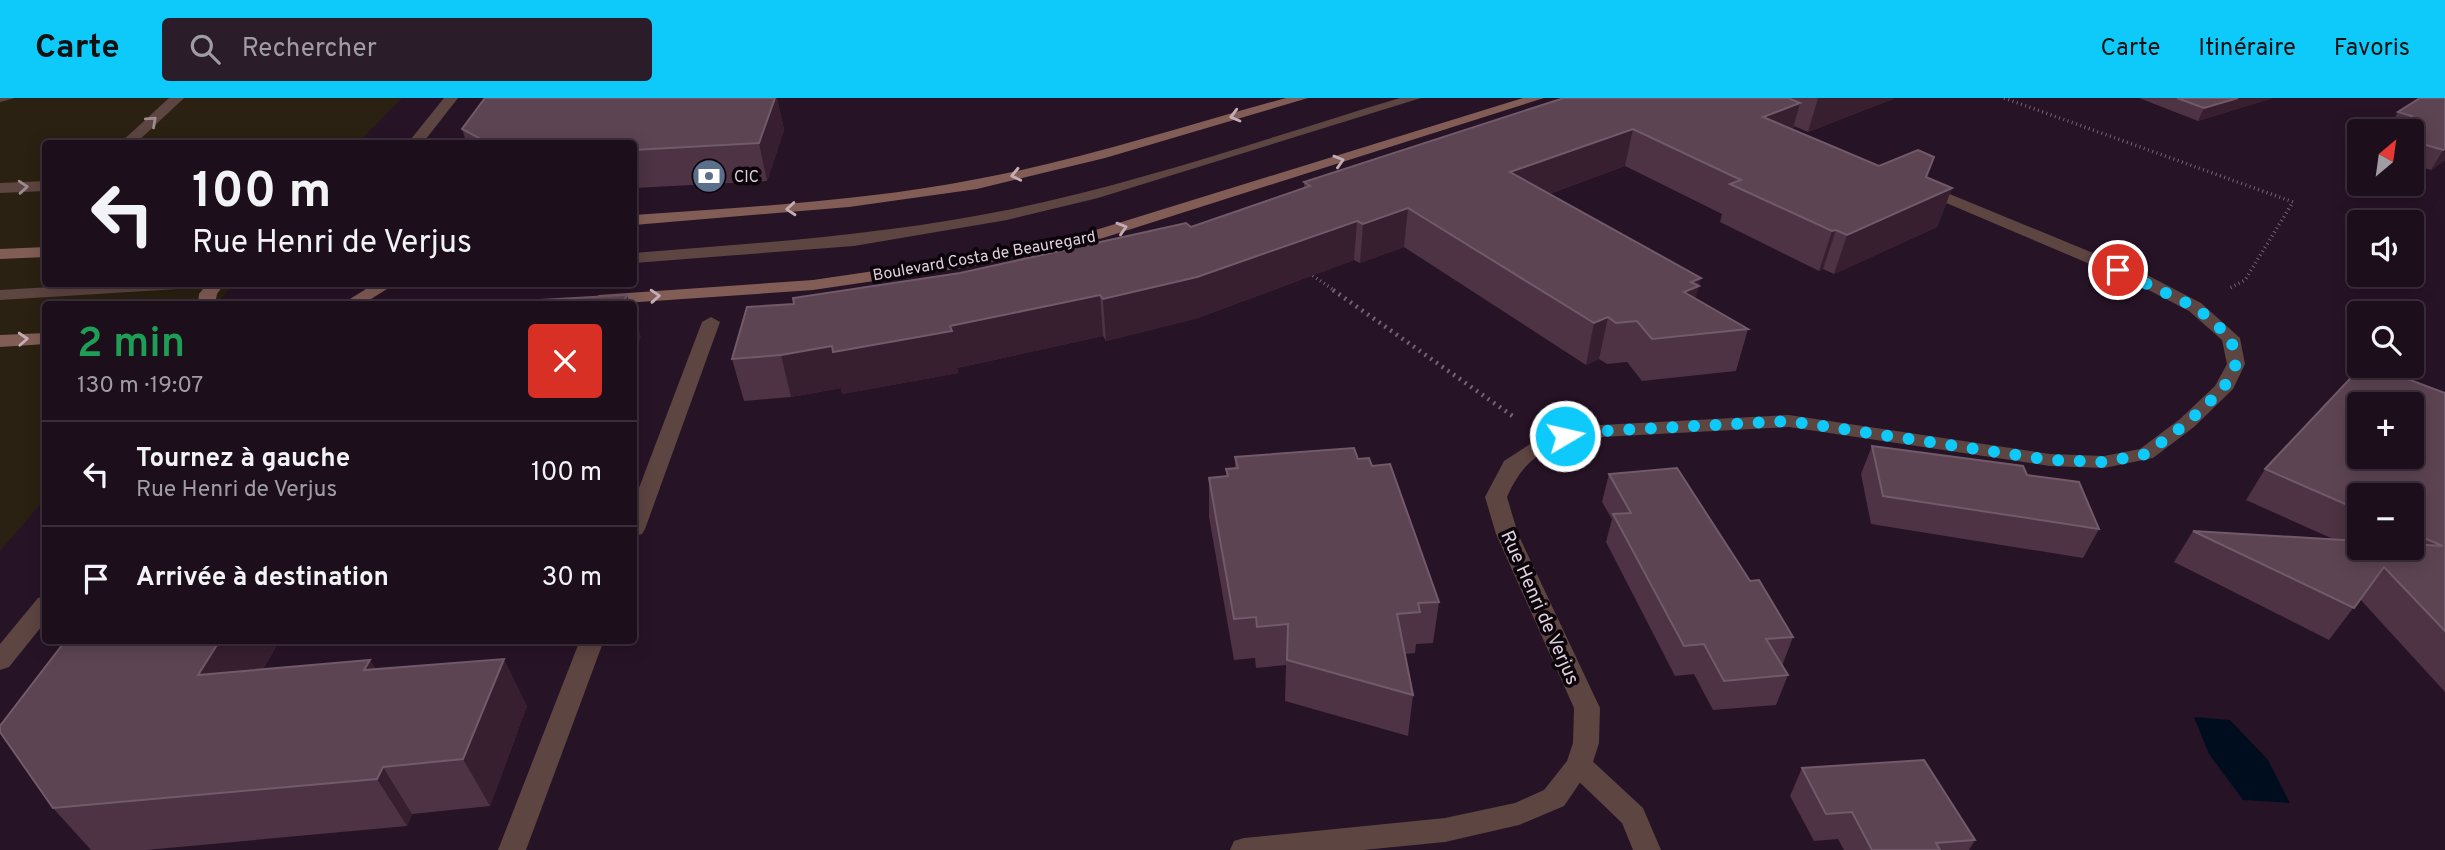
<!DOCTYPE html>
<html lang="fr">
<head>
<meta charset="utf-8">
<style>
	body { margin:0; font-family:Overpass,sans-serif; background:#2a1c29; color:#f1f3f6; height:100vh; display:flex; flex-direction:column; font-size:26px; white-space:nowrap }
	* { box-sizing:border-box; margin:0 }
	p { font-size:23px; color:#a09ca3 }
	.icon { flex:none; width:38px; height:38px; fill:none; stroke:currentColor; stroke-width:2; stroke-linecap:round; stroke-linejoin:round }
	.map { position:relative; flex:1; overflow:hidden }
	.side { position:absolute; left:42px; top:203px; width:595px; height:343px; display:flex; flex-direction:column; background:#1d0e1c; border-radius:7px; box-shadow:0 4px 18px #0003,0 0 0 2px #3b2e3b }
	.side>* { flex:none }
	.hud { position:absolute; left:42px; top:42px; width:595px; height:147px; border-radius:7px; box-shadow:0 4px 18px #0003,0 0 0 2px #3b2e3b; background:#1d0e1c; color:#f1f3f6; overflow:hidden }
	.needle { width:46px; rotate:29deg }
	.fabs { position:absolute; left:2347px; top:21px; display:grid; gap:14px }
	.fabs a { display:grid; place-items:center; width:77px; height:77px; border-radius:7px; background:#1d0e1c; box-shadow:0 4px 18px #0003,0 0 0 2px #3b2e3b; font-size:35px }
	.pin { position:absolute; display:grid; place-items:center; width:60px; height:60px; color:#fff; margin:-30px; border:4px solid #fff; border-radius:50%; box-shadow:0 2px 7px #0007 }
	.me { position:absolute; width:77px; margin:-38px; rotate:81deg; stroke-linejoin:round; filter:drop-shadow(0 0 5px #0008) }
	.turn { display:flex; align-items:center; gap:24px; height:147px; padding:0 35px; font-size:32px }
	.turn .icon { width:91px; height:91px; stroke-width:2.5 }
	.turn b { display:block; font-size:49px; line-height:60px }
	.round { display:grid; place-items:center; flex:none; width:74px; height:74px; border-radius:7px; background:#2a1c29 }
	.head { display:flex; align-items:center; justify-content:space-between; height:119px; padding:0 35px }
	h1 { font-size:42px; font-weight:600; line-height:52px; color:#1e9e55 }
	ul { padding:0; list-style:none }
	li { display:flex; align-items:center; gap:21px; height:105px; padding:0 35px; border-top:2px solid #3b2e3b }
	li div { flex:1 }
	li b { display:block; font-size:26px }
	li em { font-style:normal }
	header { display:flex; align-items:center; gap:42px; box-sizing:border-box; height:98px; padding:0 35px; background:#0ecafa; color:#111 }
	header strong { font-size:33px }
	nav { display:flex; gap:38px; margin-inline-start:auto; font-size:24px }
	.search { width:490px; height:63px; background:#2a1c29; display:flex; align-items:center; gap:18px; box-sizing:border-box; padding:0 24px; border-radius:7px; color:#a09ca3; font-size:26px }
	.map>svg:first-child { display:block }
	.commercial { fill:#2b2112 }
	.water { fill:#000d1e }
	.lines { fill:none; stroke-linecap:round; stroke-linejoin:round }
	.path-far1 { stroke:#756374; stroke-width:3.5; stroke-dasharray:1 3.5; stroke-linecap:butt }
	.path { stroke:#756374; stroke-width:4.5; stroke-dasharray:2 5; stroke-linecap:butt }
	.lane { fill:#5d4541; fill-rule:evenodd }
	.street { fill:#5d4541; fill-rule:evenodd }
	.secondary { fill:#825d56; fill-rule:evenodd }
	.wall { fill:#4d3343; fill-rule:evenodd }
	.shaded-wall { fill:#371f30 }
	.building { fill:#5d4453; stroke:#715a69; stroke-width:2; fill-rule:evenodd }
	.oneway { stroke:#c3aeb5 }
	.oneway2 { stroke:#9e8b90 }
	.route { stroke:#0ecafa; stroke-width:12; stroke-dasharray:0 21.6 }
	.labels { text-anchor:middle; stroke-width:7; stroke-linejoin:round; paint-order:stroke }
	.far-poi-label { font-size:16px; fill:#dfd1de; stroke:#0b040a; text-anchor:start }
	.far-street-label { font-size:16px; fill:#dfd1de; stroke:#0b040a }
	.street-label { font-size:19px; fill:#dfd1de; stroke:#0b040a }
</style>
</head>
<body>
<header>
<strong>Carte</strong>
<div class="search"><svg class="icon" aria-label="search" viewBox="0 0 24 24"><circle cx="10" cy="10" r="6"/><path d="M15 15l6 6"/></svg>Rechercher</div>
<nav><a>Carte</a><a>Itinéraire</a><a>Favoris</a></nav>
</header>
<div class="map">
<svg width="2445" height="752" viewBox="0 0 2445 752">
	<rect width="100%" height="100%" fill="#271326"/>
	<!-- commercial -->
	<polygon class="commercial" points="0,0 402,0 358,45 46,46 46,186 234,186 216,206 46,206 45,401 0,453"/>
	<!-- water -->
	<polygon class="water" points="2194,619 2230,622 2268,662 2290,705 2243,702 2209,656"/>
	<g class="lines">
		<!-- path-far1 -->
		<g class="path-far1">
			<polyline points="2004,0 2293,104 2245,182 2230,190"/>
			<polyline points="1309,175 1335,193"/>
		</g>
		<!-- path -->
		<polyline class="path" points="1333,192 1514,319"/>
		<!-- lane -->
		<g class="lane">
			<polygon points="0,0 15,0 0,4"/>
			<polygon points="169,0 184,0 135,46 119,46"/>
			<path d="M1400,0H1421L1098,100L1007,122L854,148L634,165V155C759,145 884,137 1007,112C1140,85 1270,39 1400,0Z"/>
			<polygon points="46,83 46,93 0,95 0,85"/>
			<polygon points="102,186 187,186 178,191 0,202 0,192"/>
			<polygon points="711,219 720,224 645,431 642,436 634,438 634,403 702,224"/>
			<polygon points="580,542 604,542 526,752 498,752"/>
			<polygon points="1579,656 1588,659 1643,710 1661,752 1633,752 1622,725 1570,675 1566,667 1570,659"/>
		</g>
		<!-- street -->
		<g class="street">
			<polygon points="444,0 458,0 422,46 407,46"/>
			<path d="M1923,85L2149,178L2201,205L2240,240L2245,266L2233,291L2194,329L2153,360L2104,370L2050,368L1789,329L1583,340C1542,351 1525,360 1507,399L1518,436L1600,610L1599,645L1592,667L1564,708L1519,727L1445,744L1363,752H1230L1234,743L1244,740L1445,720L1515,705L1544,692L1567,663L1573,645L1574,610L1496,436L1485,399L1504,363L1541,339L1583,328L1789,317L2050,356L2104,358L2140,351L2180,321L2215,288L2227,266L2222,242L2189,213L2137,186L1918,93V87Z"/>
			<polygon points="46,498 46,523 9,569 0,572 0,546 38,500"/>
		</g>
		<!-- secondary -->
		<g class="secondary">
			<path d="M1286,0H1308L1105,60L977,91L849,109L634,127V117C749,109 864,103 977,81C1082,62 1183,28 1286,0Z"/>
			<polygon points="1523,0 1544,0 1103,140 969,169 813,192 610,206 596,206 590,202 599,197 813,182 969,159 1099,131"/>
			<polygon points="46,149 46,159 0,161 0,151"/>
			<polygon points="207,186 224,186 217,196 215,206 198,206 199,196"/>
			<polygon points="374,186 395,186 363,206 342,206"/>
			<polygon points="46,235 46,246 0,249 0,237"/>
		</g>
	</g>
	<!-- wall -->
	<g class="wall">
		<polygon points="485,0 777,0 784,32 767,83 634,90 634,46 467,46 462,31"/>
		<polygon points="1564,0 1893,0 1893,1 1808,34 1794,28 1793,31 1879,68 1927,80 1952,90 1937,129 1834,176 1823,171 1819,173 1720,124 1722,116 1625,68 1549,96 1696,201 1748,231 1736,273 1642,283 1627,264 1607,266 1599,261 1586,267 1404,149 1360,165 1354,162 1198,220 1106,243 1103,238 957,270 958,275 842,296 841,290 791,299 744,303 732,261 794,206 960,175 1191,129 1304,90 1304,84"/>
		<polygon points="2139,0 2273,0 2198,23"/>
		<polygon points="2445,0 2445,62 2431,72 2412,66 2412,33 2387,33 2398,14"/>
		<path d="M2445,295V594L2360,501L2329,542L2174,464L2193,433L2333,441L2246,402L2265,371ZM2359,397H2412V450H2359Z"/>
		<polygon points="1872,348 2027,377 2099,431 2083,460 1871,426 1861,376"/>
		<polygon points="1235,359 1358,361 1372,368 1439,504 1433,545 1416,546 1415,555 1405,556 1413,597 1408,638 1285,603 1286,567 1256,570 1255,560 1234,562 1209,419 1209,380 1226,378 1226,371 1235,370"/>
		<polygon points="1609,376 1750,483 1793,539 1782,568 1788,577 1776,607 1713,612 1694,576 1675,578 1606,444 1612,421 1602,404"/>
		<polygon points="66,542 280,542 263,571 370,562 376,572 527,608 490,708 412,716 407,728 146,752 91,752 53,710"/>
		<polygon points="1802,670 1975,742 1969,752 1844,752 1838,741 1814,743 1790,698"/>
	</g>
	<!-- shaded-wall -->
	<g class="shaded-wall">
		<polygon points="775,0 777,0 784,32 767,83 759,45"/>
		<polygon points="1818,0 1893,0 1893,1 1808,34"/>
		<polygon points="2238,0 2273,0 2198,23 2204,10"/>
		<polygon points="1800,5 1790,41 1763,19"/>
		<polygon points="1633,31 1625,68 1504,112 1510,74"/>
		<polygon points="2445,51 2445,62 2431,72 2443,52"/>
		<polygon points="1934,59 1921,97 1952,90 1937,129 1834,176 1847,137 1926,79"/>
		<polygon points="1408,110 1404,149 1360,165 1363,126"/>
		<polygon points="1357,123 1354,162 1198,220 1106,243 1103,201"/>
		<polygon points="1836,132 1823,171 1819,173 1832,133"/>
		<polygon points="1701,180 1690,221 1684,194 1691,184"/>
		<polygon points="627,197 630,206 623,206"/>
		<polygon points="1100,197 1103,238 957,270 958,275 842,296 841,290 791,299 781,257"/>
		<polygon points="634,217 641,239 634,256"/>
		<polygon points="1608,219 1599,261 1586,267 1594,225"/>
		<polygon points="220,542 280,542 231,624 198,577"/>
		<polygon points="504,561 527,608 490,708 463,661"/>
		<polygon points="370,562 397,609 364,572"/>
		<polygon points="383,669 412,716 407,728 377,681"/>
	</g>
	<!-- building -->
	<g class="building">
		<polygon points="485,0 775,0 759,45 634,52 634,46 490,46 462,31"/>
		<polygon points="1564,0 1788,0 1800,5 1763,19 1879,68 1918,52 1934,59 1926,79 1952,90 1847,137 1836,132 1832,133 1730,86 1741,82 1633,31 1510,74 1701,180 1691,184 1699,188 1684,194 1748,231 1652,241 1637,223 1616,225 1608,219 1594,225 1408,110 1363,126 1357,123 1197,179 1103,201 1100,197 950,228 952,233 833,254 832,248 781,257 732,261 747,209 794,206 793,200 960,175 1186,125 1191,129 1310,88 1304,84"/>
		<polygon points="2177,0 2238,0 2204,10"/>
		<polygon points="2420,0 2445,0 2445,51 2443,52 2412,43 2412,33 2388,33 2412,18 2398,14"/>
		<polygon points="627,197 623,206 469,206"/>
		<path d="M2362,268H2373L2445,295V533L2384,469L2354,510L2193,433L2359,443V450H2412V446L2443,448L2412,435V397H2359V412L2265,371ZM2359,306H2412V359H2359Z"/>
		<polygon points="1872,348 2023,368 2027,377 2079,384 2099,431 1883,398"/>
		<polygon points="1354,350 1358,361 1369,360 1372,368 1390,366 1439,504 1418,505 1420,514 1397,516 1413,597 1287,562 1288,526 1257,529 1256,519 1234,521 1209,380 1228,378 1226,371 1238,370 1235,359"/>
		<polygon points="1677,370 1750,483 1759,482 1793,539 1766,541 1788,577 1724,583 1704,546 1684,548 1613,416 1631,415 1609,376"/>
		<polygon points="66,542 220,542 198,577 370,562 364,572 504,561 463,661 383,669 377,681 53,710 0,634 0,628"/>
		<polygon points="1924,662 1975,742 1936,745 1940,752 1872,752 1852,714 1826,716 1802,670"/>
	</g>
	<!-- one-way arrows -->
	<defs><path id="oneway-chevron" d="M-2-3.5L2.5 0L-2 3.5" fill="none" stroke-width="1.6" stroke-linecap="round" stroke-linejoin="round" transform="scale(1.75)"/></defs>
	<g class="oneway">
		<use href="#oneway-chevron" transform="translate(1235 18) rotate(165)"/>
		<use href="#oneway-chevron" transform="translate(1339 63) rotate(-17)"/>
		<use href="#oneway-chevron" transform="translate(1016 77) rotate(167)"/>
		<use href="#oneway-chevron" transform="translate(791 111) rotate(175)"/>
		<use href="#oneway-chevron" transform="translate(1122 130) rotate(-17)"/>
		<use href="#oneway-chevron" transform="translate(655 198) rotate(-4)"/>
		<use href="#oneway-chevron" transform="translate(23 241) rotate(-3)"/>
	</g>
	<g class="oneway2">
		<use href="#oneway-chevron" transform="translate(152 23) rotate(-42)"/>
		<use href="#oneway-chevron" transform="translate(23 89) rotate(-4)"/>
	</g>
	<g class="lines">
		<!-- route -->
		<polyline class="route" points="1565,338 1583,334 1789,323 2050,362 2104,364 2146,356 2187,325 2223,291 2236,266 2231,240 2210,221 2195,209 2118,172"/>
	</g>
	<!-- icons -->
	<defs>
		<g id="bank-disc" transform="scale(1.75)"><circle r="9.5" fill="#5c6f8a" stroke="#0b040a"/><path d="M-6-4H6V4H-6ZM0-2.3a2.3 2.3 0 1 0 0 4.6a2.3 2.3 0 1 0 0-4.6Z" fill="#fff"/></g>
	</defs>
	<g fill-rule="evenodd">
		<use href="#bank-disc" x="709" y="78"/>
	</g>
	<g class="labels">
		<!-- far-poi labels -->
		<g class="far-poi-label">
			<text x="734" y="84">CIC</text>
		</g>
		<!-- far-street labels -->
		<g class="far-street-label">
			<text transform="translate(984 157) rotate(-10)" y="6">Boulevard Costa de Beauregard</text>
		</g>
		<!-- street labels -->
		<g class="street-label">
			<text transform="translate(1541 509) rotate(66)" y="7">Rue Henri de Verjus</text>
		</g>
	</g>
</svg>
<div class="fabs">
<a><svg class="needle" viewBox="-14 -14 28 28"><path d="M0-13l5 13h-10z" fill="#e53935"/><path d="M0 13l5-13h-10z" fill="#a09ca3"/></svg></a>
<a><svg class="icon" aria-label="sound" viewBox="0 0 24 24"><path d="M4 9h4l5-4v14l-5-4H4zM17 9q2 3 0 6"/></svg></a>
<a><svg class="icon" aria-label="search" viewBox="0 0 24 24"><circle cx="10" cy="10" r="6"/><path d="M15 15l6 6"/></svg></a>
<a>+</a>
<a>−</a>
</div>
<div class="pin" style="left:2118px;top:172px;background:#d93025"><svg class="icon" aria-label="arrive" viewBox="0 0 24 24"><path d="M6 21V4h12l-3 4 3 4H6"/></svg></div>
<svg class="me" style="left:1565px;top:338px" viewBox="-20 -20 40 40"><circle r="17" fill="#0ecafa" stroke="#fff" stroke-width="3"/><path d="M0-11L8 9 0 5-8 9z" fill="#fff"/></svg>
<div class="hud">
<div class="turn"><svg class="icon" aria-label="left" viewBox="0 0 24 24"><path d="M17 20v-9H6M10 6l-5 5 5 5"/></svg><div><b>100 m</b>Rue Henri de Verjus</div></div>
</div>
<section class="side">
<div class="head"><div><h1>2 min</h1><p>130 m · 19:07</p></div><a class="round" style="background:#d93025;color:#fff"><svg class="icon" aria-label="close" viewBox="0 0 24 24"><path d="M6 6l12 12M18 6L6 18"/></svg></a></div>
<ul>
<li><svg class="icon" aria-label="left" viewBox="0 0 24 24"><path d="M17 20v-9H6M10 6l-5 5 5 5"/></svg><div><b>Tournez à gauche</b><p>Rue Henri de Verjus</p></div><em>100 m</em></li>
<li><svg class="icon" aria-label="arrive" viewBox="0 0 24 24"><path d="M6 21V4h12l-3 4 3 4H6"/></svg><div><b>Arrivée à destination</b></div><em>30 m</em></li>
</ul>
</section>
</div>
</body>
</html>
